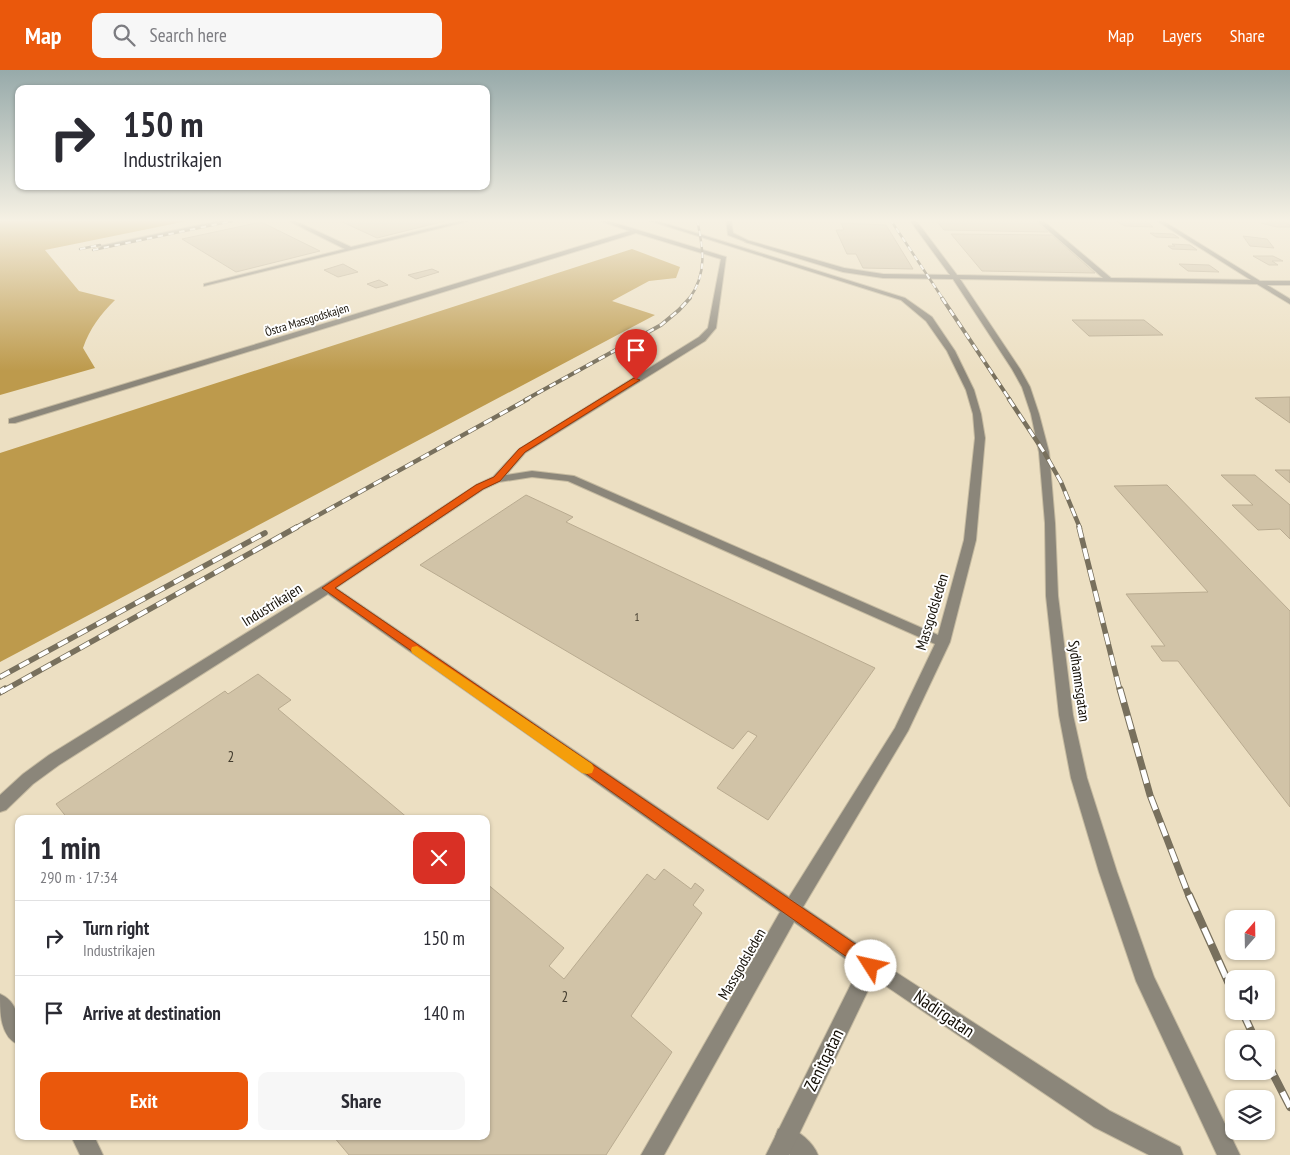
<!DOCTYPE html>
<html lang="en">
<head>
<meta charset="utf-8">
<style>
	body { margin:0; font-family:"PT Sans Narrow",sans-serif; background:#f7f7f7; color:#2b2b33; height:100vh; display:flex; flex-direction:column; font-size:19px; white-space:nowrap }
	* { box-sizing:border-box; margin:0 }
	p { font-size:16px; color:#7c7c81 }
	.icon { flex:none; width:28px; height:28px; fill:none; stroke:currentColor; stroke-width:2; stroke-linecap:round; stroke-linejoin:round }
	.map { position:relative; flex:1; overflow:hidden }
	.drawer { position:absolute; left:15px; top:745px; width:475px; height:325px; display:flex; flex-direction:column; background:#fff; border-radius:10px; box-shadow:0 1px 4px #0004 }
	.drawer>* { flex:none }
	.banner { position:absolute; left:15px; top:15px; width:475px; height:105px; border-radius:10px; box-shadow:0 1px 4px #0004; background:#fff; color:#2b2b33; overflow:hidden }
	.needle { width:32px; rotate:20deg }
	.controls { position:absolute; left:1225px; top:840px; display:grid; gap:10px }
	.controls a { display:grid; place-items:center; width:50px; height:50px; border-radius:10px; background:#fff; box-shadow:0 1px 4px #0004; font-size:25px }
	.pin { position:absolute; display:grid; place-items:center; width:42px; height:42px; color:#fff; margin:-51px -21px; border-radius:50% 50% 50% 0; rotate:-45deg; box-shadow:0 0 5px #0007 }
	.pin .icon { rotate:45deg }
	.me { position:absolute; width:55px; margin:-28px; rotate:305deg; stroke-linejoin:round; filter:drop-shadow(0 0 4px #0008) }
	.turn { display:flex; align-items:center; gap:18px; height:105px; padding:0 25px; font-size:22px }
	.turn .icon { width:65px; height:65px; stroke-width:2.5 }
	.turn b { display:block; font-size:35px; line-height:42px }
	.round { display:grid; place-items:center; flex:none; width:52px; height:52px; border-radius:10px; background:#f7f7f7 }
	.summary { display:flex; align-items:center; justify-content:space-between; height:85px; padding:0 25px }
	h1 { font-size:30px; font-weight:600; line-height:38px }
	.primary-button { display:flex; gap:10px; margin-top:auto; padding:10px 25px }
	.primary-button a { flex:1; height:58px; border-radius:10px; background:#ea580c; color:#fff; font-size:20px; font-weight:600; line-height:58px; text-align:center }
	.primary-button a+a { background:#f7f7f7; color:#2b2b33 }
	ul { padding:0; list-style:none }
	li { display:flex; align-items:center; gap:15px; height:75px; padding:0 25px; border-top:1px solid #e1e1e2 }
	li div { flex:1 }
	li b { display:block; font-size:19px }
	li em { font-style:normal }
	header { display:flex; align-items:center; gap:30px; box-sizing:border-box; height:70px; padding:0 25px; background:#ea580c; color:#fff }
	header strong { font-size:24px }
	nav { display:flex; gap:28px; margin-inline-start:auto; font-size:18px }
	.search { width:350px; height:45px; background:#f7f7f7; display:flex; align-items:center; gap:12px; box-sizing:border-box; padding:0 18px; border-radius:10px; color:#7c7c81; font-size:19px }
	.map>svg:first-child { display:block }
	.water { fill:#bd9a4c }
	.building { fill:#d1c3a7; stroke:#b9ab90 }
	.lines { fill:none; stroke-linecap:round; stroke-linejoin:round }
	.lane-casing { stroke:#c5baa0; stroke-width:2 }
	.street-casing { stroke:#c5baa0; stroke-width:2 }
	.lane { fill:#8b867a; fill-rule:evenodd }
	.street { fill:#8b867a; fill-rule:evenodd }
	.rail-far5-casing { stroke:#78705d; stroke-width:2.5 }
	.rail-far4-casing { stroke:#78705d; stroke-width:4 }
	.rail-far3-casing { stroke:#78705d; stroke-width:4.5 }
	.rail-far2-casing { stroke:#78705d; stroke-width:5.5 }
	.rail-far1-casing { stroke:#78705d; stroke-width:7 }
	.rail-casing { stroke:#78705d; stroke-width:8 }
	.rail-far5 { stroke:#fff; stroke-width:2; stroke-dasharray:5.5; stroke-linecap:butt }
	.rail-far4 { stroke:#fff; stroke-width:2.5; stroke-dasharray:7; stroke-linecap:butt }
	.rail-far3 { stroke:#fff; stroke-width:3; stroke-dasharray:9; stroke-linecap:butt }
	.rail-far2 { stroke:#fff; stroke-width:4; stroke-dasharray:11; stroke-linecap:butt }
	.rail-far1 { stroke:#fff; stroke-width:5; stroke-dasharray:14; stroke-linecap:butt }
	.rail { stroke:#fff; stroke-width:5.5; stroke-dasharray:18; stroke-linecap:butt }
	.route { fill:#ea580c; stroke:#983908 }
	.slow { fill:#f59e0b }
	.labels { text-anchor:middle; stroke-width:4; stroke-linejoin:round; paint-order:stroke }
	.far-street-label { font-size:12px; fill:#140f06; stroke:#fff }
	.number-label { font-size:12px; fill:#433c2e }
	.street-label { font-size:15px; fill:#140f06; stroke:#fff }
	.near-number-label { font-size:15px; fill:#433c2e }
	.near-street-label { font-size:18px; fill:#140f06; stroke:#fff }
</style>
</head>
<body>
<header>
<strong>Map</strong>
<div class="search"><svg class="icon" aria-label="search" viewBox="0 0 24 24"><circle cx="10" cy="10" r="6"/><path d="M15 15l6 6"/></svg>Search here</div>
<nav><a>Map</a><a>Layers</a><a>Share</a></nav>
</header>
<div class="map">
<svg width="1290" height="1085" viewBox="0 0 1290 1085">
	<rect width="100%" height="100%" fill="#ecdfc2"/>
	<!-- water -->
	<g class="water">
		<path d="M0,149H197L45,180L79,221L115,230C100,245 90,258 83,278L95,298L0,325Z"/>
		<polygon points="632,179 680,197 676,208 649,211 612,231 655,245 0,592 0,383"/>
	</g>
	<!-- building -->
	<g class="building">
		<polygon points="336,149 453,149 377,168"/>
		<polygon points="935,149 1033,149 1048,162 944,160"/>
		<polygon points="1112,149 1141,150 1148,152 1153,157 1125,156"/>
		<polygon points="261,152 320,181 236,202 182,169"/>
		<polygon points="1266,152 1284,152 1290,155 1290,157 1277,157 1261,153 1268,153"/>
		<polygon points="841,153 886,155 913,199 863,198 856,184 847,184 836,160 844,160"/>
		<polygon points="1150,163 1173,164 1179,168 1156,167"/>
		<polygon points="951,164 1052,165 1095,203 982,201"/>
		<polygon points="1243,166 1267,169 1274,178 1250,176"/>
		<polygon points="1172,174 1190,175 1197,180 1172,179 1168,176 1175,176"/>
		<polygon points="1253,186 1273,186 1283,191 1272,191 1278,195 1269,195"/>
		<polygon points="343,194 358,202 338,207 324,200"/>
		<polygon points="1179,194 1209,195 1219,202 1188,201"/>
		<polygon points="432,199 439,202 416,209 408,205"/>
		<polygon points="379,210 388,215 376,218 367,214"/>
		<polygon points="1072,250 1144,250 1163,265 1089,266"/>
		<polygon points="1290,327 1290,353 1255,328"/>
		<polygon points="1275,400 1290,400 1290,413"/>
		<polygon points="1221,405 1255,405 1290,435 1290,469 1280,459 1258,460 1232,435 1253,435"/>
		<polygon points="1167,415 1290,541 1290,737 1178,591 1162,591 1151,576 1165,576 1126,524 1208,522 1114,416"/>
		<polygon points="526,425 573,447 566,452 875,598 768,750 717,718 757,666 748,661 733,679 420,495"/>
		<polygon points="258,604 291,630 278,639 409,749 68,749 56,734 225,621 228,624"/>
		<polygon points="664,799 691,819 695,813 704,820 693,835 702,843 631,946 672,982 606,1085 349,1085 333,1066 486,1066 486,813 564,878 549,896 564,909 647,804 655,810"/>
	</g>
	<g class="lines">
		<!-- lane casing -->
		<g class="lane-casing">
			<g id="lane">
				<polygon points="228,149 237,149 103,178 100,176"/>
				<polygon points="285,149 291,149 351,177 469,149 477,149 204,216 204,214 345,179"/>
				<path d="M594,149H602L726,187L716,258L705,271L525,383L506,405L532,401L574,406L938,565L964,470L975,368L973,344L966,320L947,281L926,251L901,230L644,149H651L905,228L932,247L955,281L974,320L981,344L985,368L976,470L950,572L908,661L803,837L878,888L880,895L878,902L871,904L864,902L794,852L664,1085H641L780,842L328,524L59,695L33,714L6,740L0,742V725L23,704L49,685L324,515L476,415L493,407L519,379L699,267L708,258L721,189L636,163L15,353H9V349L630,161ZM532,407L568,411L935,574L895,658L789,827L336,518L484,419L499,412Z"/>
				<polygon points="726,149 731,149 733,163 749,171 749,173 728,165"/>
				<path d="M0,924C21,933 19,956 19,975C0,967 0,943 0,924Z"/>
				<path d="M786,1056C799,1061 813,1072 818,1085H790L778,1075L775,1067L778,1059Z"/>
				<polygon points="71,1066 94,1066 103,1085 80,1085"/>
			</g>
		</g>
		<!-- street casing -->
		<g class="street-casing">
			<g id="street">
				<polygon points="909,149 915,149 957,205 1103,208 1035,149 1041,149 1111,208 1251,210 1154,149 1160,149 1260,211 1290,211 1290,215 1267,215 1290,229 1290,234 1257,214 960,209 1020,299 1030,317 1039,344 1049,382 1055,453 1058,526 1073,645 1087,708 1117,802 1154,907 1240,1085 1217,1085 1136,911 1099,802 1071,708 1059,645 1046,526 1045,453 1039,382 1031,344 1022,317 1012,299 953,209 883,208 843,202 745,172 750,171 844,198 883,204 950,205"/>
				<polygon points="871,886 1110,1041 1180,1077 1183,1085 1149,1085 1094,1057 874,908 789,1085 766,1085 864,888"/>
			</g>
		</g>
		<!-- lane -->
		<use href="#lane" class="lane"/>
		<!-- street -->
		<use href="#street" class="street"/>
		<!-- rail-far5 casing -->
		<g class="rail-far5-casing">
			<g id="rail-far5">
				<polyline points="890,149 943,229"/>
				<polyline points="80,179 100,175"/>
				<polyline points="93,180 242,149"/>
				<path d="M689,229C708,203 703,178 697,149"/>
			</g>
		</g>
		<!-- rail-far4 casing -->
		<g class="rail-far4-casing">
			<g id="rail-far4">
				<polyline points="942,228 1010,330"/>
				<polyline points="525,330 661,255 679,240 690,228"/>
			</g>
		</g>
		<!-- rail-far3 casing -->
		<g class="rail-far3-casing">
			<g id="rail-far3">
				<polyline points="1009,329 1044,382 1061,412 1080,458"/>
				<polyline points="295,458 528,329"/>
			</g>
		</g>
		<!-- rail-far2 casing -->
		<g class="rail-far2-casing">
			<g id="rail-far2">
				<polyline points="1079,457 1120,621"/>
				<polyline points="0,607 265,463"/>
				<polyline points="3,621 297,457"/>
			</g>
		</g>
		<!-- rail-far1 casing -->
		<g class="rail-far1-casing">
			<g id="rail-far1">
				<polyline points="1120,619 1150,725 1189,826"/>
				<polyline points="0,622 5,619"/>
			</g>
		</g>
		<!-- rail casing -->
		<g class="rail-casing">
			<g id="rail">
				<polyline points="1189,825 1234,925"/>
				<polyline points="1242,941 1255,969"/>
				<polyline points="1266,990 1290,1037"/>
			</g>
		</g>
		<!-- rail-far5 -->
		<use href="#rail-far5" class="rail-far5"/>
		<!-- rail-far4 -->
		<use href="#rail-far4" class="rail-far4"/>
		<!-- rail-far3 -->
		<use href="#rail-far3" class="rail-far3"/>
		<!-- rail-far2 -->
		<use href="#rail-far2" class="rail-far2"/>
		<!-- rail-far1 -->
		<use href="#rail-far1" class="rail-far1"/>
		<!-- rail -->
		<use href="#rail" class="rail"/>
	</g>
	<!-- sky -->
	<linearGradient id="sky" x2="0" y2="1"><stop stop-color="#97aaaa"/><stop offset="0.5" stop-color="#f6f1e4"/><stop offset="1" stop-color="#f6f1e4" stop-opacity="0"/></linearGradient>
	<rect width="1290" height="301" fill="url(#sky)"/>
	<!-- route -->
	<polygon class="route" points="634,308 640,310 525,382 500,411 483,419 335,518 877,889 879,896 877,902 871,904 322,518 476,415 494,407 519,379"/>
	<!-- slow -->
	<polygon class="slow" points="417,576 592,694 594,698 592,703 587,704 582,703 412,583 411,580 412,577"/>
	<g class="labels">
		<!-- far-street labels -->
		<g class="far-street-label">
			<text transform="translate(307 250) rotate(-17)" y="4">Östra Massgodskajen</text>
		</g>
		<!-- number labels -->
		<g class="number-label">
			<text x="637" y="551">1</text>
		</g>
		<!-- street labels -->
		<g class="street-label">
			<text transform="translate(272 535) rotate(-32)" y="5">Industrikajen</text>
			<text transform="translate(932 542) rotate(-73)" y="5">Massgodsleden</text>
			<text transform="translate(1079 611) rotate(82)" y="5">Sydhamnsgatan</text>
			<text transform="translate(742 894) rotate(-60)" y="5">Massgodsleden</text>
		</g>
		<!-- near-number labels -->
		<g class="near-number-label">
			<text x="231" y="692">2</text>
			<text x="565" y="932">2</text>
		</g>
		<!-- near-street labels -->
		<g class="near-street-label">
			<text transform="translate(944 944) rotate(34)" y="6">Nadirgatan</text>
			<text transform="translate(824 990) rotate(-64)" y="6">Zenitgatan</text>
		</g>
	</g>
</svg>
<div class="controls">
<a><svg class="needle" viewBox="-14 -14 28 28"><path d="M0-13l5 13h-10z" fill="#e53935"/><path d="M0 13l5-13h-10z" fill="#7c7c81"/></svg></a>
<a><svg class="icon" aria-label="sound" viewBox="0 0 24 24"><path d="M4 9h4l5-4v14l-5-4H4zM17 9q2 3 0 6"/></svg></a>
<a><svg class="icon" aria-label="search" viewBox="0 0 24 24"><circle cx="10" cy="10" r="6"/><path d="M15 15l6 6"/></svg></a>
<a><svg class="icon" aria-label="layers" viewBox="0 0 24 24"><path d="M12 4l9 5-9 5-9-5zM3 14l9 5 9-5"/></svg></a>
</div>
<div class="pin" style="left:636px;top:310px;background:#d93025"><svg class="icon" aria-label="arrive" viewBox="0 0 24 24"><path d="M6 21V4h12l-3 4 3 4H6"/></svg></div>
<svg class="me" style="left:871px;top:896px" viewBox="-20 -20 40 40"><circle r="19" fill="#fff"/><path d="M0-13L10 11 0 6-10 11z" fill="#ea580c"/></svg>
<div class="banner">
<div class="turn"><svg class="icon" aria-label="right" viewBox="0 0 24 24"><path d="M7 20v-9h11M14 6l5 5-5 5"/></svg><div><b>150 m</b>Industrikajen</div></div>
</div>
<section class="drawer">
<div class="summary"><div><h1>1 min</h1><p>290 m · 17:34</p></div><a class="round" style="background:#d93025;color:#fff"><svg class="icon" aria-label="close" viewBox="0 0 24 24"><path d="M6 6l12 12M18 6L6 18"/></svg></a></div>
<ul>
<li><svg class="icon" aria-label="right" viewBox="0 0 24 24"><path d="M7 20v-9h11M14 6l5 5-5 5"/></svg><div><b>Turn right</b><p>Industrikajen</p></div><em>150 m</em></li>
<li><svg class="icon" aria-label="arrive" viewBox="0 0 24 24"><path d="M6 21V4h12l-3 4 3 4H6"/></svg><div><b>Arrive at destination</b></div><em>140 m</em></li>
</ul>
<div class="primary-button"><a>Exit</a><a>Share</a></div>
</section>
</div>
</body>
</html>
